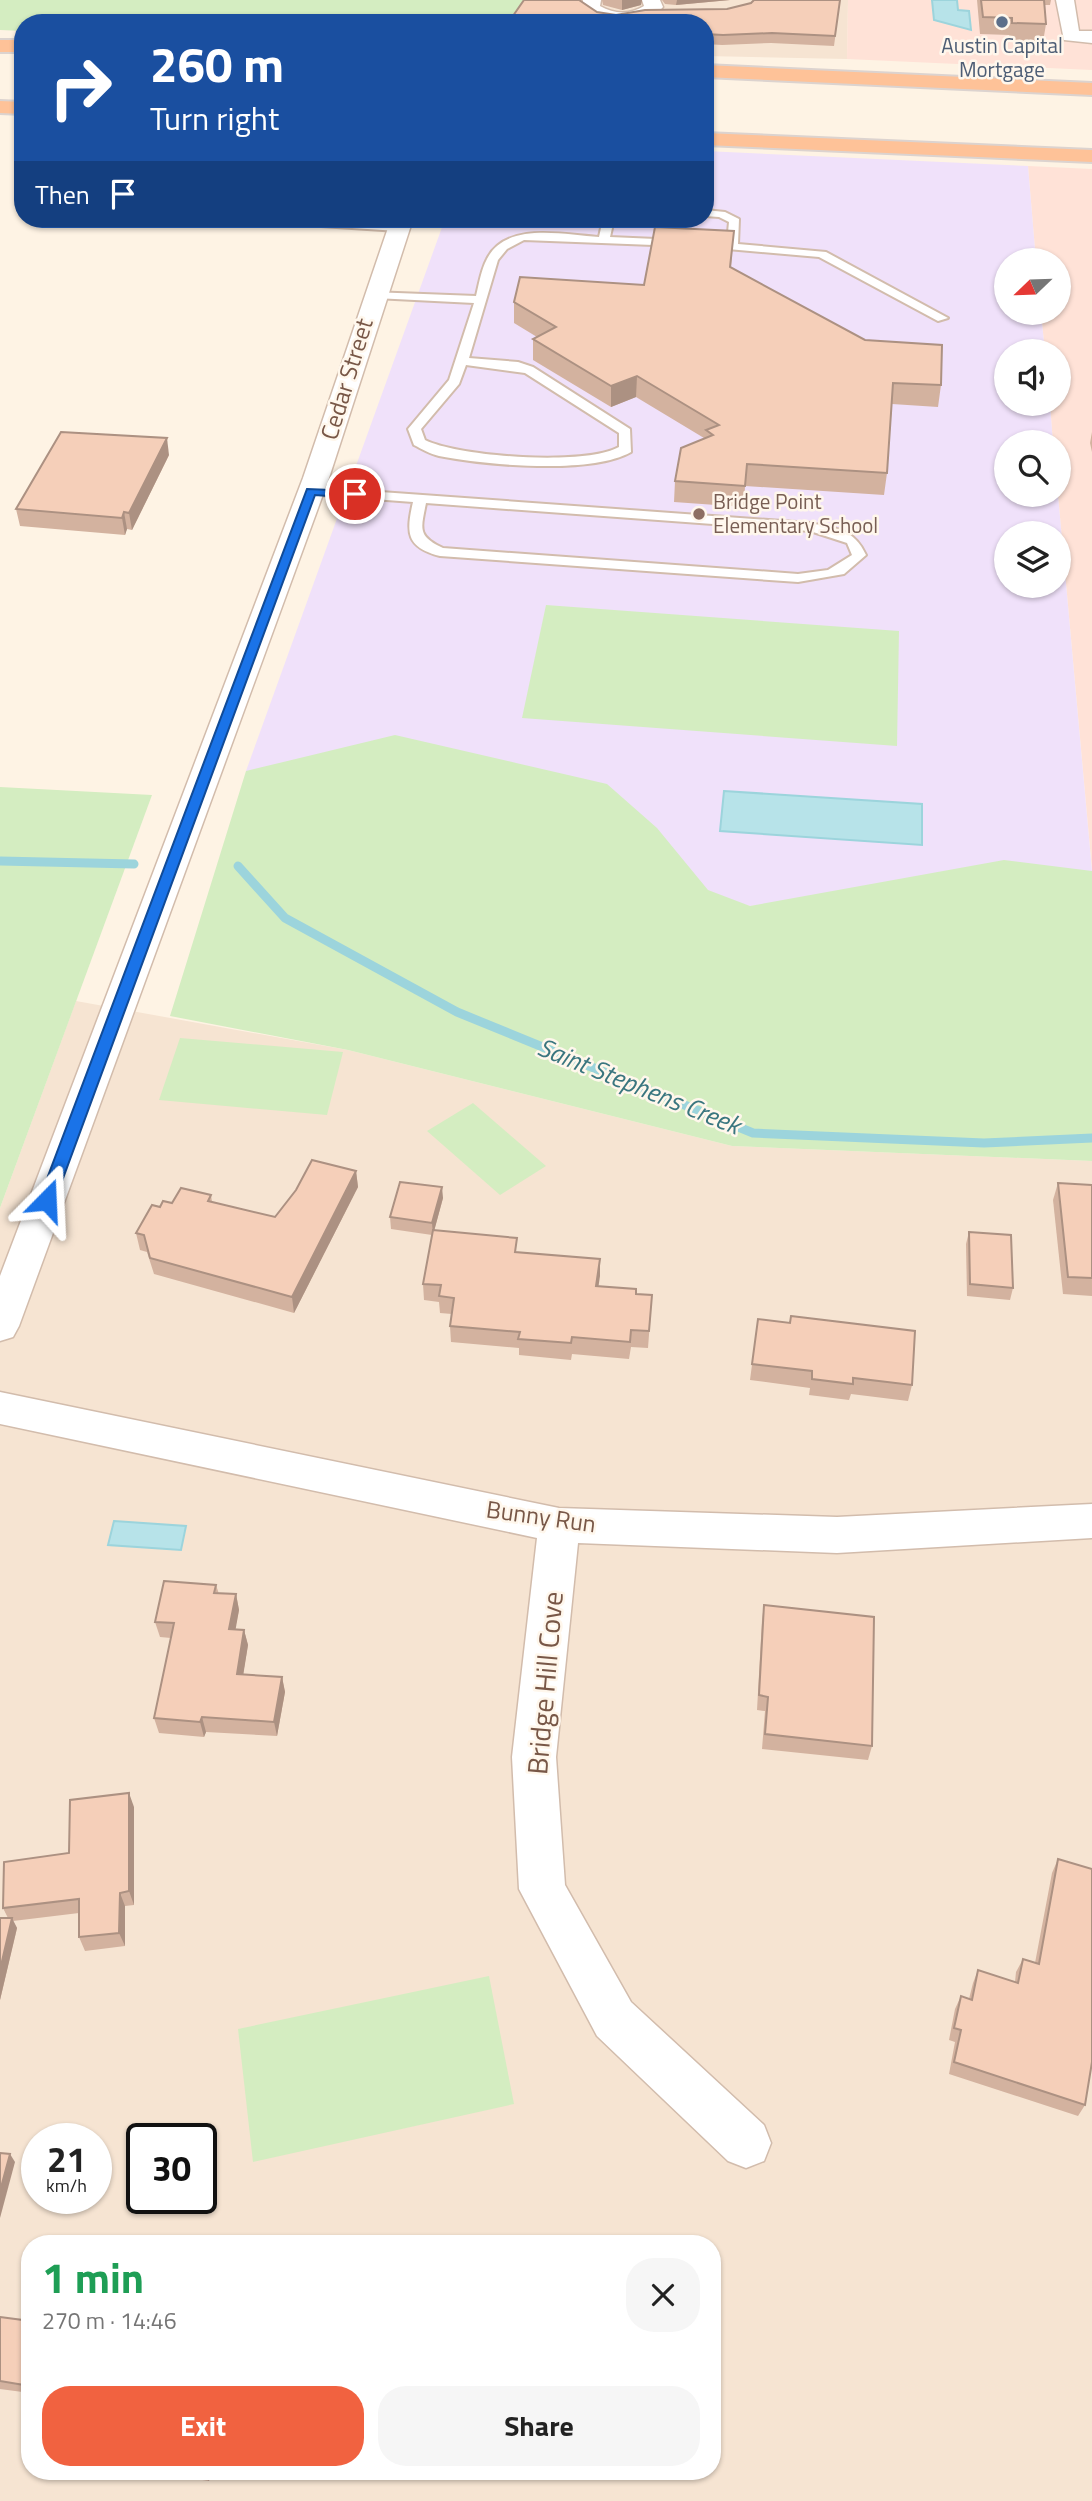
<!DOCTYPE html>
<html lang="en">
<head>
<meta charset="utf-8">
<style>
	body { margin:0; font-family:"Titillium Web",sans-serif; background:#f6f6f6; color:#222; height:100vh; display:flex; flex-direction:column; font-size:26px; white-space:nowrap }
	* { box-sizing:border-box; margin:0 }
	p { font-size:23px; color:#767676 }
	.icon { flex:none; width:38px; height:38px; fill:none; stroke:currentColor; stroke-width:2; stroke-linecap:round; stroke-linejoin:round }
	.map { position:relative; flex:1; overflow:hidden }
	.panel { position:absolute; left:21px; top:2235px; width:700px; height:245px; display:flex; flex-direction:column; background:#fff; border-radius:28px; box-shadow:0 2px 5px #0004 }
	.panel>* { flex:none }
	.hud { position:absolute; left:14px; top:14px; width:700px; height:214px; border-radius:28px; box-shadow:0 2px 5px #0004; background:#1a4fa0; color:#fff; overflow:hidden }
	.needle { width:46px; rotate:247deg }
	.tools { position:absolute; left:994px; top:248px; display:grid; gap:14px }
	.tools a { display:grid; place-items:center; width:77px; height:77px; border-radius:50%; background:#fff; box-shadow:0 2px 5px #0004; font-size:35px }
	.speed { position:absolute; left:21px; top:2123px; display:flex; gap:14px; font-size:35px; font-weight:700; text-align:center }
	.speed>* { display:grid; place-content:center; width:91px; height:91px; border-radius:50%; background:#fff; box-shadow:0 2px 5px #0004; line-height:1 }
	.speed small { font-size:18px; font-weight:400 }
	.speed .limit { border:4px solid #111; border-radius:10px; background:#fff; color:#111 }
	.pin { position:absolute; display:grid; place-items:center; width:60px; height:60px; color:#fff; margin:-30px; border:4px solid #fff; border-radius:50%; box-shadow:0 2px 7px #0007 }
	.me { position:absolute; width:77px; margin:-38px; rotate:21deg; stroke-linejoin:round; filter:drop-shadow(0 0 5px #0008) }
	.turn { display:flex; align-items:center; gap:24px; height:147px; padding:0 21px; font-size:32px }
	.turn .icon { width:91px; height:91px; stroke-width:2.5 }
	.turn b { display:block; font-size:49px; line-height:60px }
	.then { display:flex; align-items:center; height:66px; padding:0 21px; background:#0003; gap:14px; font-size:26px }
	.round { display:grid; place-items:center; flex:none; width:74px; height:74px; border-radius:28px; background:#f6f6f6 }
	.head { display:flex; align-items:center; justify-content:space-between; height:119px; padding:0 21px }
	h1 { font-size:42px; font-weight:700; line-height:52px; color:#1e9e55 }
	.button { display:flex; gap:14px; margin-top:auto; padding:14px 21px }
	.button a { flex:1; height:80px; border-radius:28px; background:#f16240; color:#fff; font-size:28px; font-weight:700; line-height:80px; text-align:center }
	.button a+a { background:#f6f6f6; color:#222 }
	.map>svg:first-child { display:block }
	.residential { fill:#f6e4d2; fill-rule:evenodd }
	.commercial { fill:#ffe2d7 }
	.education { fill:#f0e1fa; fill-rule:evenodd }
	.green { fill:#d4edc1 }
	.water { fill:#b7e3e9; stroke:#9cd4dc; stroke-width:2 }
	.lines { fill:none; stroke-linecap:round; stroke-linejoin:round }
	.stream { stroke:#9cd4dc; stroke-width:9 }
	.service-casing { stroke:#d2bcac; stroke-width:4 }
	.minor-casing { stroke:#d2bcac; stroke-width:3 }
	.trunk-casing { stroke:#dcd3cf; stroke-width:4 }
	.service { fill:#fff; fill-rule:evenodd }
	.minor { fill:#fff; fill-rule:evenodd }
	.trunk { fill:#fec298; fill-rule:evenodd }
	.wall { fill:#d3b29f }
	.shaded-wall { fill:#ac9182 }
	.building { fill:#f5cfb9; stroke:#ac9182; stroke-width:2 }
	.route { fill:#1a73e8; stroke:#114b97; stroke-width:2 }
	.service-dot { fill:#5c6f8a; stroke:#fff7ec; stroke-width:2.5 }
	.education-dot { fill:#8d6e63; stroke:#fff7ec; stroke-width:2.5 }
	.labels { text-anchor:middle; stroke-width:5; stroke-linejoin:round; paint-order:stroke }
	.far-service-label { font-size:21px; fill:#4e5e75; stroke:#fff7ec }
	.far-education-label { font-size:21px; fill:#785e54; stroke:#fff7ec; text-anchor:start }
	.street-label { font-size:24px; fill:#785747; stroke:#fff7ec }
	.water-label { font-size:26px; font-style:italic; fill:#3a767f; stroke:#fff7ec }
	.near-street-label { font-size:28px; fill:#785747; stroke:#fff7ec }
</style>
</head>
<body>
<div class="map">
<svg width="1092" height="2501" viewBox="0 0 1092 2501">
	<rect width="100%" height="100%" fill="#fef3e4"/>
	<!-- residential -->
	<g class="residential">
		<polygon points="525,0 848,0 847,59 705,56 705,23 505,23"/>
		<path d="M76,1001L348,1050L732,1146L1092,1161V2501H0V1208ZM37,2138H96V2198H37ZM142,2138H201V2198H142ZM30,2244H712V2471H30Z"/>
	</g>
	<!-- commercial -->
	<g class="commercial">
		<polygon points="848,0 1092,0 1092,70 847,59"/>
		<polygon points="1028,166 1092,169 1092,870 1058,495 1059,443 1053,443 1050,404 1059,404 1059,352 1045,352 1041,313 1059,313 1059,261 1036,261"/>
	</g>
	<!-- education -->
	<path class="education" d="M705,151L1028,166L1036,261H1006V313H1041L1045,352H1006V404H1050L1053,443H1006V495H1058L1092,871L750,906L246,771L445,219H705ZM1006,534H1059V586H1006Z"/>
	<!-- green -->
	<g class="green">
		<polygon points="0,0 525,0 505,23 23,23 23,31 0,30"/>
		<polygon points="546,605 899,631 897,746 522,718"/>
		<polygon points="395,735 607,784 657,828 708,890 750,906 1004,860 1092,871 1092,1161 732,1146 348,1050 170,1016 246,771"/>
		<polygon points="0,787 152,795 0,1208"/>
		<polygon points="180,1038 343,1052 327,1115 159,1100"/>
		<polygon points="473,1103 546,1166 500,1195 427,1131"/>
		<polygon points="489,1976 514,2104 253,2162 238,2029"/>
	</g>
	<!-- water -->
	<g class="water">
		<polygon points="932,0 957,0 958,10 969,11 971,30 934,20"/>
		<polygon points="724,791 922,804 922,845 720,831"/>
		<polygon points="114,1521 186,1526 181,1550 108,1545"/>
	</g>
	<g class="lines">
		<!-- stream -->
		<g class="stream">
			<polyline points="0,861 134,864"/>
			<polyline points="238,866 285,918 457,1012 753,1133 984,1143 1092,1138"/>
		</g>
		<!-- service casing -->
		<g class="service-casing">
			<g id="service">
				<polygon points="705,210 725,212 739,219 738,244 826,252 948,318 938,321 819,257 705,247 703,245 709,242 727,243 729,222 719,217 705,216"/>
				<path d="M603,219H614L610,237L679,240L685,243L679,246L524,240L507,249L498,260L469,358L518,362L533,367L630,429L631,452C591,475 485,465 439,456C430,454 422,449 414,445L408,429L449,380L474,303L375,298L371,296V292L476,296C479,284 481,270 487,259C506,221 564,235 599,237ZM466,365L525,373L619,433V447C586,466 459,457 425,440L421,429L459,384Z"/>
				<polygon points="325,221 398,225 404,228 398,231 321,226 319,224"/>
				<path d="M311,487L810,523C836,528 854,529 866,555L844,574L798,582L440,556C406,547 406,533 413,502L306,494L304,491ZM426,503L810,531L847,543L852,555L828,570L798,574L443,548C417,536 421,529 426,503Z"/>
			</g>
		</g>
		<!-- minor casing -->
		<g class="minor-casing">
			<g id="minor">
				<path d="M583,0H601L600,6C614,14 630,15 644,6L642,0H660L663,7C645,30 606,25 584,12L581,8Z"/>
				<polygon points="1056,0 1074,0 1079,31 1092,31 1092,43 1064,40"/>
				<polygon points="391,219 413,219 329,478 19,1326 13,1337 0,1341 0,1276 303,478"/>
				<polygon points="0,1392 559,1508 837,1517 1092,1504 1092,1538 837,1553 578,1543 556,1757 565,1885 631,2002 764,2125 771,2143 764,2161 746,2168 728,2161 597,2036 519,1889 512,1757 537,1538 0,1424"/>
			</g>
		</g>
		<!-- trunk casing -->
		<g class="trunk-casing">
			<g id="trunk">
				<rect x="0" y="40" width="23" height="12"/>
				<polygon points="705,65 1092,83 1092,95 705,77"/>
				<polygon points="0,101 23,102 23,114 0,113"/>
				<polygon points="705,133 1092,150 1092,162 705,145"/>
			</g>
		</g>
		<!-- service -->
		<use href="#service" class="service"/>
		<!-- minor -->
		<use href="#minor" class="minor"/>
		<!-- trunk -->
		<use href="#trunk" class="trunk"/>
	</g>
	<!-- wall -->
	<g class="wall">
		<polygon points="524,0 580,0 597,12 616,15 727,9 840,0 834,46 771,43 722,45 705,44 705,23 508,23"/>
		<polygon points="602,0 642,0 641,5 622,10 603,5"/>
		<polygon points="662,0 730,0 676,5 665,4"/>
		<polygon points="977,0 1051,0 1050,5 1044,5 1046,24 1043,42 1010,40 1009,35 980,34"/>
		<polygon points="732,252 731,268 941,385 938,407 892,404 887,473 884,495 745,486 744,507 674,502 675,481 704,438 636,397 611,407 533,360 533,339 537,337 514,323 514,302 644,285"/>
		<polygon points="1092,432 1092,452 1090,443"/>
		<polygon points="169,455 132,530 127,529 125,535 20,526 16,509"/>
		<polygon points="356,1171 358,1187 294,1313 154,1274 147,1252 140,1250 136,1233 160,1207 211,1195 212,1202 275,1217"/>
		<polygon points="1058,1183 1092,1185 1092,1296 1063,1294 1053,1200"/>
		<polygon points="443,1198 434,1231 518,1252 600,1259 598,1286 636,1294 652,1295 648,1348 631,1347 629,1359 572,1354 571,1360 519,1355 519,1348 451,1342 450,1326 452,1314 440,1313 439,1302 424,1300 423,1284 432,1235 391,1229 390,1217"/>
		<polygon points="969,1232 1013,1288 1010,1300 967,1296 966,1244"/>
		<polygon points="758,1319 912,1385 908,1401 851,1394 849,1400 809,1395 810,1388 750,1380"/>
		<polygon points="216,1585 219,1594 236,1594 239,1610 235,1629 244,1630 248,1645 243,1674 282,1677 285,1692 277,1736 206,1732 204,1737 159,1733 154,1718 171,1638 160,1637 155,1622"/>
		<polygon points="764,1605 872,1746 868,1760 762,1749 765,1711 757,1710 762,1620"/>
		<polygon points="134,1807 134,1905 125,1906 125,1946 85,1951 79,1937 79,1913 13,1921 17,1928 0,2000 0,1918 8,1918 3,1908 69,1853"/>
		<polygon points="1058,1859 1085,2105 1078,2116 949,2074 955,2042 949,2040 955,2009 961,1996 969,1999 973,1983 978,1970 1015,1982 1016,1972 1023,1959 1035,1963 1052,1873"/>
		<polygon points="0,2317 30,2321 30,2393 0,2389"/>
		<polygon points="142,2471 211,2471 209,2481"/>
	</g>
	<!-- shaded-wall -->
	<g class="shaded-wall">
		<polygon points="622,0 642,0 641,5 622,10"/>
		<polygon points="677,0 730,0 676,5"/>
		<polygon points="637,376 636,397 611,407 611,386"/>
		<polygon points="167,438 169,455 132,530 129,513"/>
		<polygon points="124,512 127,529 125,535 122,518"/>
		<polygon points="356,1171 358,1187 294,1313 292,1297"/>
		<polygon points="442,1187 443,1198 433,1235 432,1223"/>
		<polygon points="600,1259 600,1276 596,1303 596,1286"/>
		<polygon points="236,1594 239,1610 233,1644 229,1629"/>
		<polygon points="244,1630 248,1645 241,1689 237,1674"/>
		<polygon points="282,1677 285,1692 277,1736 274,1722"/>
		<polygon points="202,1717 206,1732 204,1737 200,1722"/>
		<polygon points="129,1793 134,1807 134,1905 129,1891"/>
		<polygon points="120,1893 125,1906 125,1946 119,1933"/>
		<polygon points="12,1918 17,1928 0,2000 0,1970"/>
		<polygon points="10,2154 15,2162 0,2218 0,2191"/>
		<polygon points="204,2471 211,2471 209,2481 204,2473"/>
	</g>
	<!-- building -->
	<g class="building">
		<polygon points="524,0 579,0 597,12 616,15 645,10 727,9 751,3 754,0 840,0 835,36 772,33 723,35 705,34 705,23 508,23"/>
		<polygon points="981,0 1044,0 1046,24 1012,23 1012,18 983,17"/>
		<polygon points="655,227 734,231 730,267 865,340 942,345 941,385 893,383 887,473 747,464 745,486 675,481 681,448 713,435 706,430 719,425 637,376 611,386 533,339 556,327 514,302 520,277 644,285"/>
		<polygon points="61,432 167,438 129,513 124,512 122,518 16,509"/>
		<polygon points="312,1160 356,1171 292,1297 150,1258 144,1235 136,1233 152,1205 160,1207 163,1201 172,1203 181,1188 211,1195 208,1201 275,1217 296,1190"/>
		<polygon points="400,1182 442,1187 432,1223 390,1217"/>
		<polygon points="1058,1183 1092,1185 1092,1278 1068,1277"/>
		<polygon points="433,1230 517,1238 515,1252 600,1259 596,1286 636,1289 636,1294 652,1295 649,1331 631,1330 630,1342 572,1337 571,1343 518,1339 520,1332 450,1326 454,1298 439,1296 441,1285 423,1284"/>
		<polygon points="969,1232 1011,1235 1013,1288 970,1284"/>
		<polygon points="791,1316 915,1331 912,1385 853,1378 853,1384 812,1379 812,1371 752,1364 758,1319 790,1323"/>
		<polygon points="164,1581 216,1585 214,1593 236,1594 229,1629 244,1630 237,1674 282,1677 274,1722 202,1717 200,1722 154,1718 174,1623 155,1622"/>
		<polygon points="764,1605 874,1617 872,1746 765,1734 768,1697 759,1695"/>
		<polygon points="129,1793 129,1891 120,1893 119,1933 79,1937 79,1899 3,1908 4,1862 69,1853 70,1800"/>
		<polygon points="1058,1859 1092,1869 1092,2062 1085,2105 954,2062 961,2030 954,2028 961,1996 972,2000 978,1970 1018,1983 1023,1959 1039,1964"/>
		<polygon points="0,1918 12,1918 0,1970"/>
		<polygon points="0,2153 10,2154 0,2191"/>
		<polygon points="0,2317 30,2321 30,2386 0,2381"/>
		<polygon points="188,2471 204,2471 204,2473"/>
	</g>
	<!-- route -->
	<polygon class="route" points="307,489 355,491 360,494 355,498 315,495 55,1200 52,1204 41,1204 39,1200"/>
	<!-- markers -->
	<circle class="service-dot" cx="1002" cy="22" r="7"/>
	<circle class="education-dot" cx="699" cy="514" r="7"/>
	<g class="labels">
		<!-- far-service labels -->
		<g class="far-service-label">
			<text x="1002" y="53">Austin Capital<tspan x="1002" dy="24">Mortgage</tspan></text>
		</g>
		<!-- far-education labels -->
		<g class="far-education-label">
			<text x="713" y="509">Bridge Point<tspan x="713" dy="24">Elementary School</tspan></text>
		</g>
		<!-- street labels -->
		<g class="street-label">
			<text transform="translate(347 379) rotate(-73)" y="8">Cedar Street</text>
			<text transform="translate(541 1517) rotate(8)" y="8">Bunny Run</text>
		</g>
		<!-- water labels -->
		<g class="water-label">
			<text transform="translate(639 1086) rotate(22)" y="9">Saint Stephens Creek</text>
		</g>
		<!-- near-street labels -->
		<g class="near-street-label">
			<text transform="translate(545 1683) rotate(-85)" y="10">Bridge Hill Cove</text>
		</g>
	</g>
</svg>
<div class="tools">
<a><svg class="needle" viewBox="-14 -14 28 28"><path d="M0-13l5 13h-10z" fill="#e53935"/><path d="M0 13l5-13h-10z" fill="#767676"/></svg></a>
<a><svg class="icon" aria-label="sound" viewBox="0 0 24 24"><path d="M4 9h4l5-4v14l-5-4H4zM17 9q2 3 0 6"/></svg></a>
<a><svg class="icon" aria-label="search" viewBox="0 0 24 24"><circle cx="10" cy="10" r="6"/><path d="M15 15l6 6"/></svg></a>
<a><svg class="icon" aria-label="layers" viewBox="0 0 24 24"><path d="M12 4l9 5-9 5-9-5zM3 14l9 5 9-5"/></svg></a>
</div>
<div class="speed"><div>21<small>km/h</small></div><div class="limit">30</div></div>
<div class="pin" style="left:355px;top:494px;background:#d93025"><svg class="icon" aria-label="arrive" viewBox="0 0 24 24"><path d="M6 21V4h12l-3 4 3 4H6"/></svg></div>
<svg class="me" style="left:47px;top:1200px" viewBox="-20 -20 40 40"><path d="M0-17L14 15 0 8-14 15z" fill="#1a73e8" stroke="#fff" stroke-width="4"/></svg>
<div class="hud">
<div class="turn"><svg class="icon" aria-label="right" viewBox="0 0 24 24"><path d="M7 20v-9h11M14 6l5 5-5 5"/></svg><div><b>260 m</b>Turn right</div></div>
<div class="then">Then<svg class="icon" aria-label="arrive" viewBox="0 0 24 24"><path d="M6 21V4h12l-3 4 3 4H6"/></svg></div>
</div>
<section class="panel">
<div class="head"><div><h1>1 min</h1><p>270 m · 14:46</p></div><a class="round"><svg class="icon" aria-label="close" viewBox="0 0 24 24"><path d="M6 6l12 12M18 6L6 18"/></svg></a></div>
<div class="button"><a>Exit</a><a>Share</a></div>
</section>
</div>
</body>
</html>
